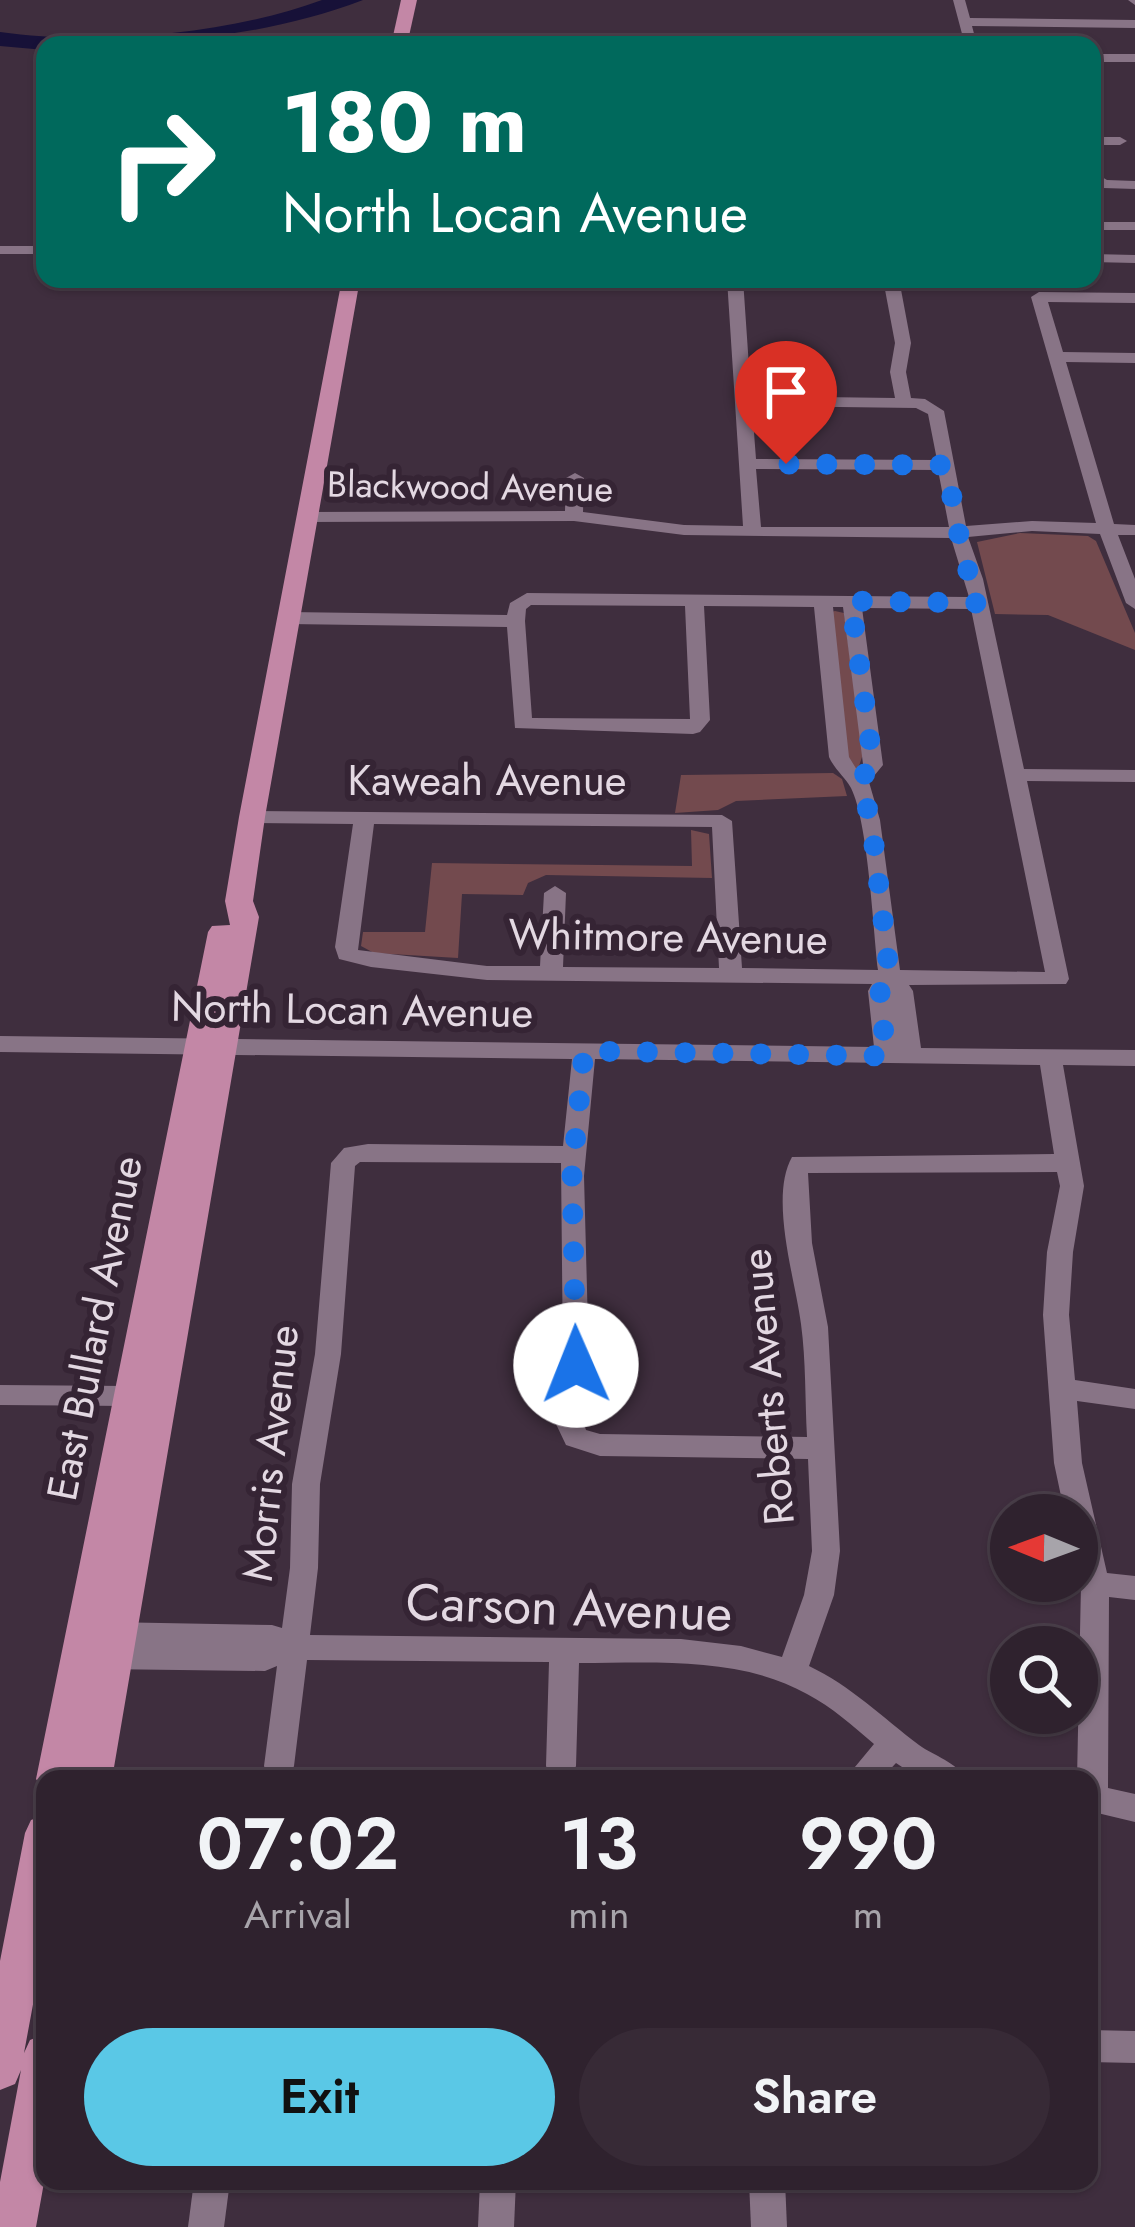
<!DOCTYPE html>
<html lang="en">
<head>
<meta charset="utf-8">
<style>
	body { margin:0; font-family:Jost,sans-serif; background:#372a36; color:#f1f3f6; height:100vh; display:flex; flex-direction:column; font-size:45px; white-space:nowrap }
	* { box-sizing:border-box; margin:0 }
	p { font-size:39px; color:#a7a4aa }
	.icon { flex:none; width:66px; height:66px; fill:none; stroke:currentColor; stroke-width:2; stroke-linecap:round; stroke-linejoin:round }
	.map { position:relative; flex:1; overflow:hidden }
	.panel { position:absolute; left:36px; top:1770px; width:1062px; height:420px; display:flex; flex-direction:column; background:#2f222e; border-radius:24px; box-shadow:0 3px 9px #0004,0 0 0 3px #4a3f4a }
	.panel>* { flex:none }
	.top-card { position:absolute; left:36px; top:36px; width:1065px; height:252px; border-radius:24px; box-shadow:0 3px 9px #0004,0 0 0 3px #4a3f4a; background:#00695c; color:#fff; overflow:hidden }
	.needle { width:78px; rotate:271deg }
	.fabs { position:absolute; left:990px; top:1494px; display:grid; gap:24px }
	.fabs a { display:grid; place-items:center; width:108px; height:108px; border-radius:50%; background:#2f222e; box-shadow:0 3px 9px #0004,0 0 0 3px #4a3f4a; font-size:60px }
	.pin { position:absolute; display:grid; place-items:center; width:102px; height:102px; color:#fff; margin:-123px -51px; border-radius:50% 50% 50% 0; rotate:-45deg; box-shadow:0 0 12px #0007 }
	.pin .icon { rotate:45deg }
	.me { position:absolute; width:132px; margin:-66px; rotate:359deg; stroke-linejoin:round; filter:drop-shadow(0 0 9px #0008) }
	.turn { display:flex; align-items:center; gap:42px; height:252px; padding:0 48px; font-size:54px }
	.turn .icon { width:156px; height:156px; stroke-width:2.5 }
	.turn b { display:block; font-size:84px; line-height:102px }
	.eta { display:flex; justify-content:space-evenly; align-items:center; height:204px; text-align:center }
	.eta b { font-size:72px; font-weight:600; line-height:84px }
	.primary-button { display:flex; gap:24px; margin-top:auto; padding:24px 48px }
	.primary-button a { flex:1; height:138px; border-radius:72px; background:#5ac8e6; color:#111; font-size:48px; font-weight:600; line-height:138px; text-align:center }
	.primary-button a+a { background:#372a36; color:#f1f3f6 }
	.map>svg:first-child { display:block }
	.green { fill:#734a4e }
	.water { fill:#171138 }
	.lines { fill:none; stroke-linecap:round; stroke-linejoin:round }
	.minor { fill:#887486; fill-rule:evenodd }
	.major { fill:#c387a6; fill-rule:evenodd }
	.route { stroke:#1a73e8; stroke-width:21; stroke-dasharray:0 37.8 }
	.labels { text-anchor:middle; stroke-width:12; stroke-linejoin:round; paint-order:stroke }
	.far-street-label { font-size:36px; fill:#e3d8e2; stroke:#352434 }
	.street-label { font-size:42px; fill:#e3d8e2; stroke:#352434 }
	.near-street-label { font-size:51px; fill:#e3d8e2; stroke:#352434 }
</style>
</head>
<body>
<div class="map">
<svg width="1135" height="2227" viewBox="0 0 1135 2227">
	<rect width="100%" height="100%" fill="#3f2e3e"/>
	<!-- green -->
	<g class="green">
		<polygon points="1020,533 1088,536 1096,541 1135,633 1135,650 1048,615 995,614 977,542"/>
		<polygon points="835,611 844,613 863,754 857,772 849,763 831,612"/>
		<polygon points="833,773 842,779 847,796 736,801 718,810 675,813 681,775"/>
		<polygon points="691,830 709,834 712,878 546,875 528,883 523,895 462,894 458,958 374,953 361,946 363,932 425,932 432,863 692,866"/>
	</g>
	<!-- water -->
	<path class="water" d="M322,0H363C260,39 154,45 45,45V50L0,46V32C97,46 230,34 322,0Z"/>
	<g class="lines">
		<!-- minor -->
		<g class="minor">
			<polygon points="953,0 965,0 970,18 1135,20 1135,28 972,26 977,45 965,45"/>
			<polygon points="1128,0 1135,0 1135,5"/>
			<rect x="1092" y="54" width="43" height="8"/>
			<polygon points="1092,85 1099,89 1099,102 1092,102"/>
			<polygon points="1092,137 1120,137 1127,141 1120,145 1092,145"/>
			<polygon points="1092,171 1107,180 1135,181 1135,189 1103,188 1092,182"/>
			<rect x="1092" y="222" width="43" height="8"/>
			<rect x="0" y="246" width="45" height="8"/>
			<polygon points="1092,254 1135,255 1135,263 1092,262"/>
			<path d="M727,279H743L751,396L895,398L890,372L895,343L883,279H899L911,343L906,372L911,398L925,399L944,411L966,526L1032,521L1096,523L1031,297L1039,292L1135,293V303L1048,302L1063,352L1135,353V363L1066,362L1114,524L1135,525V535H1118L1135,579V609L1126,603L1100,534L1032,531L968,537L983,579L1024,769L1135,770V782L1027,781L1069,979L1066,984L909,985L913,991L921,1048L1135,1050V1066L1063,1065L1084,1186L1073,1252L1069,1315L1075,1380L1135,1389V1409L1077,1401L1082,1463L1107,1573L1135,1576V1600L1109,1597L1108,1788L1135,1794V1822L1089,1811V1779H1077L1081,1584L1077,1515H1065L1054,1463L1043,1315L1047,1252L1060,1186L1057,1172L808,1173L812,1243L828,1327L840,1551L834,1595L809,1666C851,1686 882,1717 919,1745C934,1756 957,1762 965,1779H920L896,1763L881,1779H845L874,1744C853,1726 832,1707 807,1694C740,1656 653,1663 579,1663L576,1766L572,1776L563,1779L550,1776L546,1766L549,1662L307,1660L294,1766L290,1776L281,1779L268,1776L264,1766L277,1666L265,1671L102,1669L91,1665L87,1656L91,1647L100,1644L92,1634L97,1625L107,1622L272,1625L282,1628L290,1568L292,1484L315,1354L331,1163L344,1148L368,1144L563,1146L572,1059L0,1052V1036L874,1047L868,991L872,984L487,980L371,967L339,959L335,947L353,824L252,823L242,817L252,811L722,815L732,821L742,968L878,970C873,927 868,822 851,788C845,777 835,770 829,757L814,607L704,606L710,720L700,732L693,734L515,728L507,627L288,624L279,618L288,612L507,615L510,603L527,593L969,597L951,538L684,535L574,521L306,522L297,517L306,512L565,511L566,478L575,473L584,478L583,512L684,525L743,526ZM752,406L916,408L928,414L937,460L756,459ZM756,469L938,470L949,527H761ZM531,605L685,606L690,719L532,718L525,621L526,609ZM833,607H843L863,764L857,770L849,757ZM862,608L971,609L1045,972L900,970L880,820L869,782L883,765ZM374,824L712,827L719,968L563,967L566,893L555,886L544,893L540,966H487L358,950ZM595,1059L1040,1065L1054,1154L792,1157C769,1198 795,1278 801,1324C806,1361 805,1400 807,1437L600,1434L586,1430L584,1424L589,1365L584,1176ZM360,1162L561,1163L563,1365L556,1424L566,1445L600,1456L808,1459L812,1551L804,1595L782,1657L741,1646L681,1639L310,1635L318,1568L320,1484L341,1354L355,1166Z"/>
			<polygon points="0,1385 128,1386 138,1389 141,1396 138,1403 128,1406 0,1405"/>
			<polygon points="1089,2030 1135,2031 1135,2063 1089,2062"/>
			<polygon points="194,2181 230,2181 224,2227 188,2227"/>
			<polygon points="480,2181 516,2181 514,2227 478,2227"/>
			<polygon points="749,2181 785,2181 787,2227 751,2227"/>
		</g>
		<!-- major -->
		<g class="major">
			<polygon points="401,0 417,0 407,45 391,45"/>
			<polygon points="342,279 360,279 265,817 253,901 259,917 112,1779 45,1779 45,1792 36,1779 208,932 212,926 230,925 225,901 239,817"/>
			<polygon points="45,1815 45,1940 24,2053 30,2040 45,2034 45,2177 36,2227 0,2227 0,2182 21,2070 15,2084 0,2090 0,1961 25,1833 31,1820"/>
		</g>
	</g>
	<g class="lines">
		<!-- route -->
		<polyline class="route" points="576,1365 572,1176 584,1051 886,1056 880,991 890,978 871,820 859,781 873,764 851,601 979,603 963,556 946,465 786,464"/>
	</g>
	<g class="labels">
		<!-- far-street labels -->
		<g class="far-street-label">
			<text transform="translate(470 486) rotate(1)" y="13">Blackwood Avenue</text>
		</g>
		<!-- street labels -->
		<g class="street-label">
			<text x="487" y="795">Kaweah Avenue</text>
			<text transform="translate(668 936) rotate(1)" y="15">Whitmore Avenue</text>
			<text transform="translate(352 1009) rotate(1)" y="15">North Locan Avenue</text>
			<text transform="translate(94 1328) rotate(-79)" y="15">East Bullard Avenue</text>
			<text transform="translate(767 1387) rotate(-95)" y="15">Roberts Avenue</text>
			<text transform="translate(270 1453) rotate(-84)" y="15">Morris Avenue</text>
		</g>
		<!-- near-street labels -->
		<g class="near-street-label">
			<text transform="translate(569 1607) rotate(2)" y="18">Carson Avenue</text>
		</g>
	</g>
</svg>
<div class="fabs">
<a><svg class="needle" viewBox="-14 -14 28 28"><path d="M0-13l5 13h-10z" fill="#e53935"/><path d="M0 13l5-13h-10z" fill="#a7a4aa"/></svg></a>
<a><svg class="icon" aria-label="search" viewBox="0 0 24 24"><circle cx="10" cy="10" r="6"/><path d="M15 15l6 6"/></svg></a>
</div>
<div class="pin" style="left:786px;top:464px;background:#d93025"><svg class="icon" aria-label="arrive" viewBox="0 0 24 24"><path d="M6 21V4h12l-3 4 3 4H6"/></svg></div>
<svg class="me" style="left:576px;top:1365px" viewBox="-20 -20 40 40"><circle r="19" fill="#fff"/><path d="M0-13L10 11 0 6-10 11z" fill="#1a73e8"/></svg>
<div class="top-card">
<div class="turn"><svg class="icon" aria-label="right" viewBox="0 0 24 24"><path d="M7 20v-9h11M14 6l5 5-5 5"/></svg><div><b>180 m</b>North Locan Avenue</div></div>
</div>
<section class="panel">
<div class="eta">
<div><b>07:02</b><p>Arrival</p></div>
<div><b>13</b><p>min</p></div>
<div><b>990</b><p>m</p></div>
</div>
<div class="primary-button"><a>Exit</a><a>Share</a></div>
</section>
</div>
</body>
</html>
